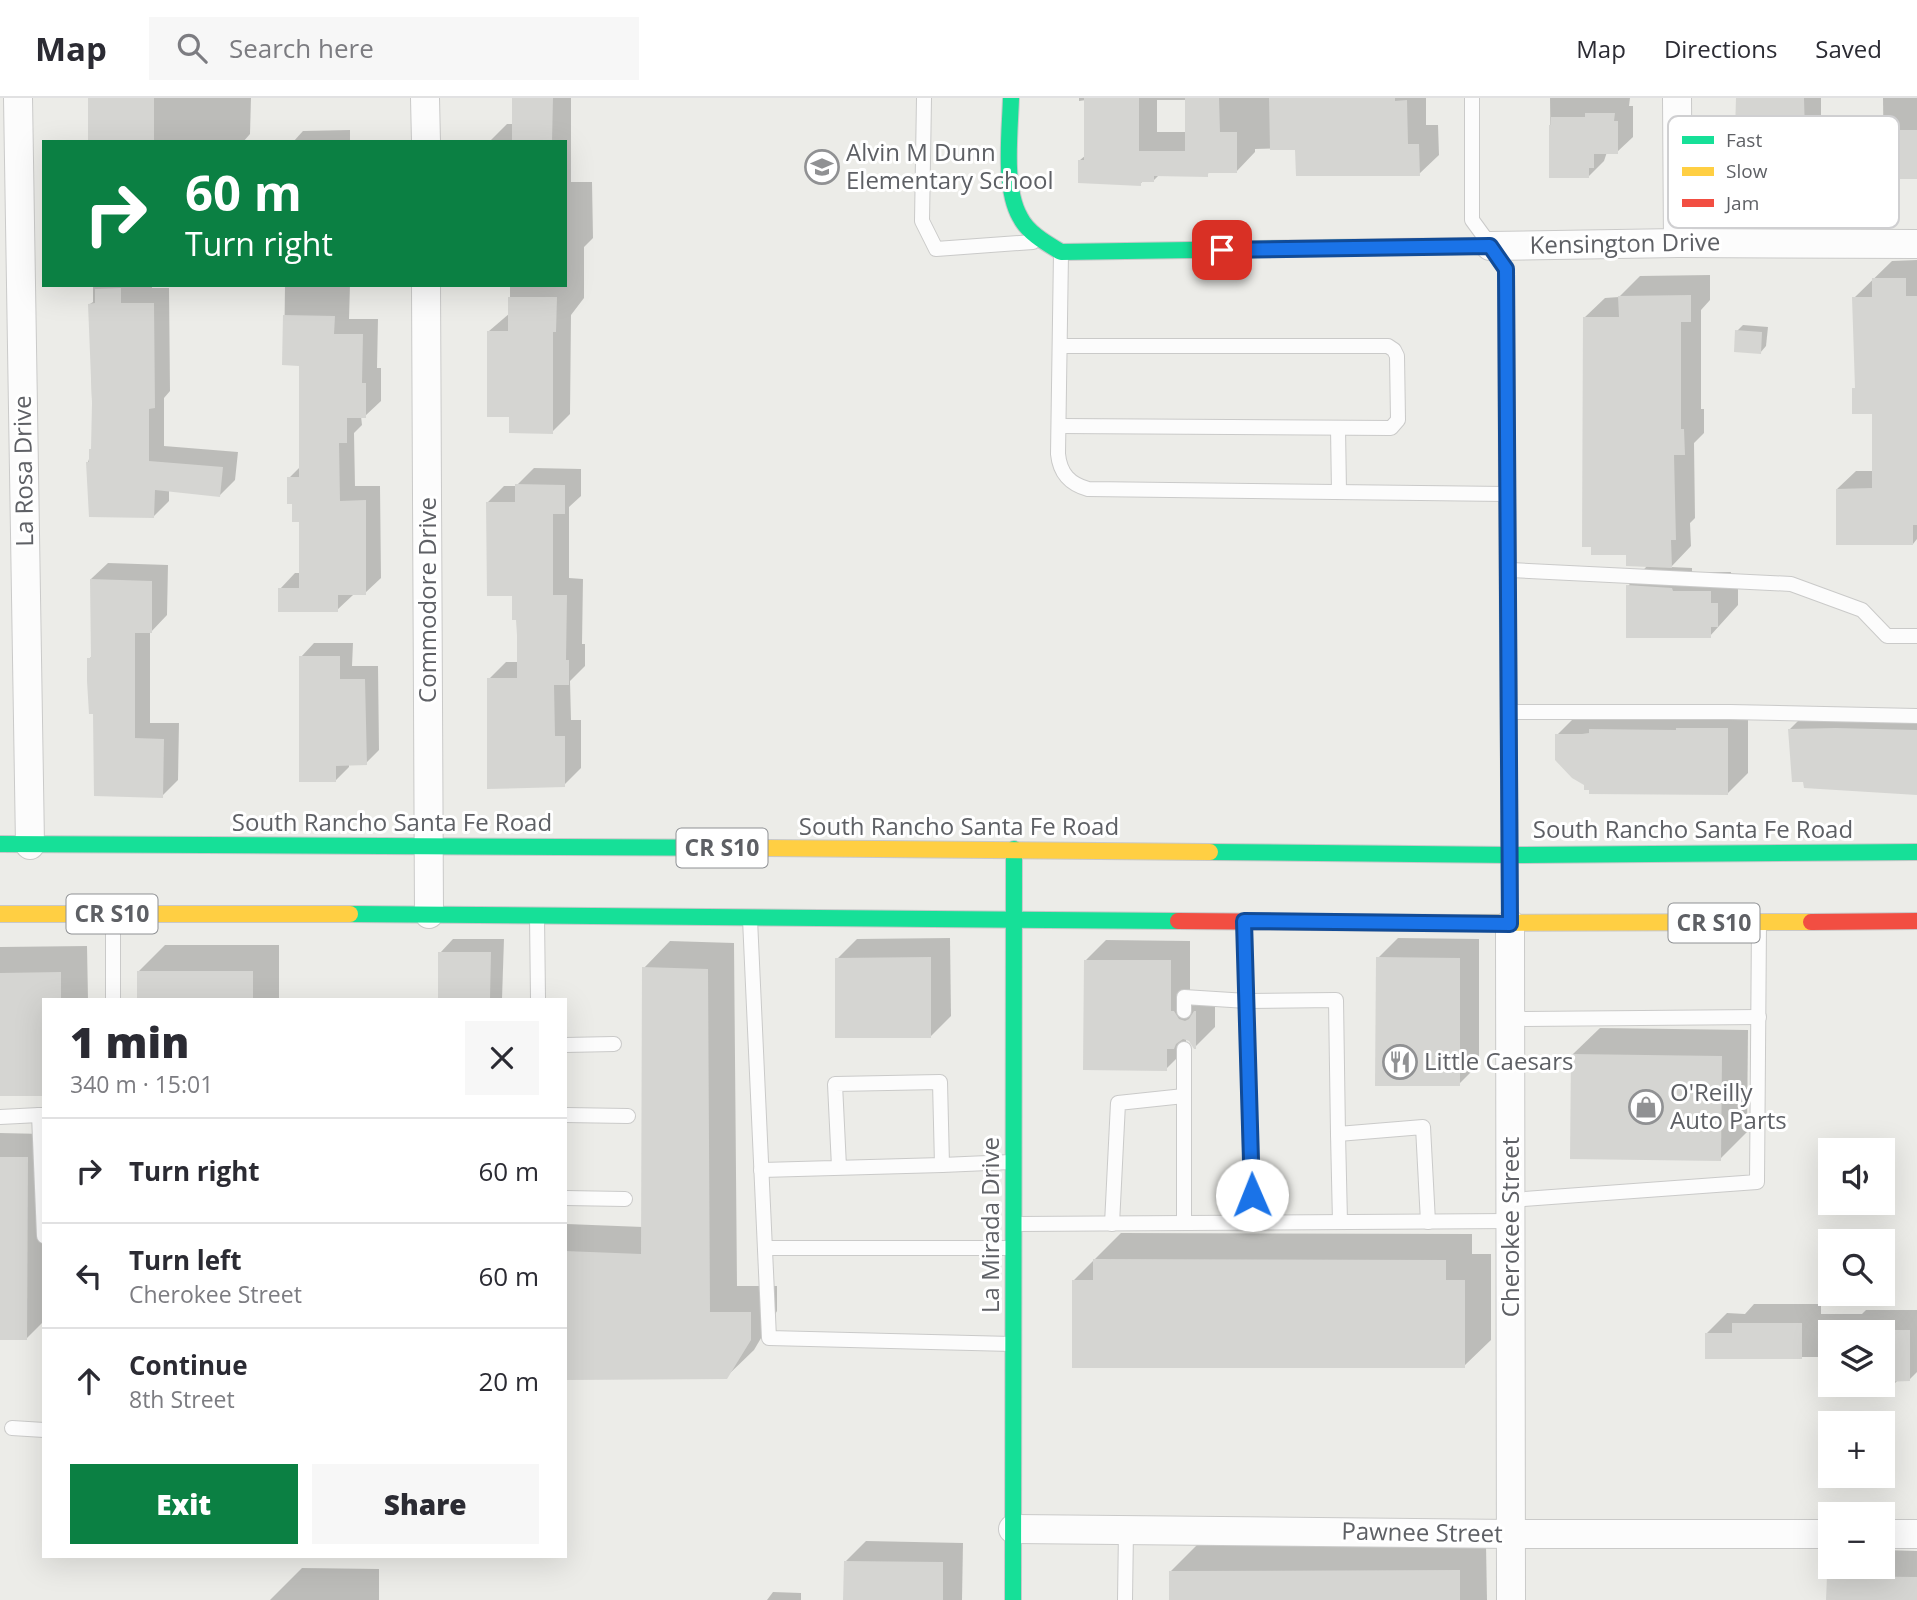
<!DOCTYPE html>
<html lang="en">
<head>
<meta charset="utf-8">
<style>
	body { margin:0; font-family:"Open Sans",sans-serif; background:#f7f7f7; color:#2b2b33; height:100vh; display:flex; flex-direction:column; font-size:26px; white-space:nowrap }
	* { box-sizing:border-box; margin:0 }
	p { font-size:23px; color:#7c7c81 }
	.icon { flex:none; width:38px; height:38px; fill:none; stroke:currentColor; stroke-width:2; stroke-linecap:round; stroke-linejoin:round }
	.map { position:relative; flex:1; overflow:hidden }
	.drawer { position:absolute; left:42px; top:900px; width:525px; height:560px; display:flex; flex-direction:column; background:#fff; border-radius:0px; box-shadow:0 7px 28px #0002 }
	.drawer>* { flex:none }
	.hud { position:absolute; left:42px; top:42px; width:525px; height:147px; border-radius:0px; box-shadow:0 7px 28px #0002; background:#0b8043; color:#fff; overflow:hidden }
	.tools { position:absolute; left:1818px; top:1040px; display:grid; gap:14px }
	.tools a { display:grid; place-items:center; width:77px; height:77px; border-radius:0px; background:#fff; box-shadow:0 7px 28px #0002; font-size:35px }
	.pin { position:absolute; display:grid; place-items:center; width:60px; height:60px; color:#fff; margin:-30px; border-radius:14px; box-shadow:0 4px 10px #0006 }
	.me { position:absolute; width:77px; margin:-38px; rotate:359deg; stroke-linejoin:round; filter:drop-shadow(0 0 5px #0008) }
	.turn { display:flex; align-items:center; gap:24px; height:147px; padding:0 28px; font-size:32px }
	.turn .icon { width:91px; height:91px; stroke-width:2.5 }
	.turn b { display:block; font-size:49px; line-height:60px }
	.round { display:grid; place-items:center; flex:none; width:74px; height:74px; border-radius:0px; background:#f7f7f7 }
	.overview { display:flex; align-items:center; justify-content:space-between; height:119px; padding:0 28px }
	h1 { font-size:42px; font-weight:800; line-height:52px }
	.button { display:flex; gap:14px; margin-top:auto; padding:14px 28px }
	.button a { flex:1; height:80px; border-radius:0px; background:#0b8043; color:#fff; font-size:28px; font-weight:800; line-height:80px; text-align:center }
	.button a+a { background:#f7f7f7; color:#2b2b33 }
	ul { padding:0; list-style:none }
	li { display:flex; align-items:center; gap:21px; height:105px; padding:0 28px; border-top:2px solid #e1e1e2 }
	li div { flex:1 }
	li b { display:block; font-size:26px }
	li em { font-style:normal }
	header { display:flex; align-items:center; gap:42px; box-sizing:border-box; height:98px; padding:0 35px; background:#fff; border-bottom:2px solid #e1e1e2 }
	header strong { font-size:33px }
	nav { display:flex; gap:38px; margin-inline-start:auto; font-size:24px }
	.search { width:490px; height:63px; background:#f7f7f7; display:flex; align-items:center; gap:18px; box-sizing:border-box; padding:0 24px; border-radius:0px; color:#7c7c81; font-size:26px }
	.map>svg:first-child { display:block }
	.shadow { fill:#0003; fill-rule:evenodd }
	.building { fill:#d5d5d2 }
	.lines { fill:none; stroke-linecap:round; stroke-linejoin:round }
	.lane-casing { stroke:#cacac9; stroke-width:16 }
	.street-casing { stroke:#cacac9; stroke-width:30 }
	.fast-casing { stroke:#c8c8c9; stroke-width:18 }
	.slow-casing { stroke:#c8c8c9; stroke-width:18 }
	.jam-casing { stroke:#c8c8c9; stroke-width:18 }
	.lane { stroke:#fcfcfc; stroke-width:14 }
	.street { stroke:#fcfcfc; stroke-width:28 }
	.fast { stroke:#16e098; stroke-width:16 }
	.slow { stroke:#ffcf43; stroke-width:16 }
	.jam { stroke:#f24e42; stroke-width:16 }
	.route-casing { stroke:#114b97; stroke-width:18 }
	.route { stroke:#1a73e8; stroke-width:12 }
	.labels { text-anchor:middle; stroke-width:6; stroke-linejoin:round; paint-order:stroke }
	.shield { fill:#fff; stroke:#8e9093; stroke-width:2 }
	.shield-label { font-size:23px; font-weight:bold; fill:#5e6065 }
	.poi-label { font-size:24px; fill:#5e6065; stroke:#fff; text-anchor:start }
	.street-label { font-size:24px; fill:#5e6065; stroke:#fff }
	.key { fill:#fff; stroke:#cfcfd1; stroke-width:2 }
	.key-label { font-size:19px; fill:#5e6065 }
</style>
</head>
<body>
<header>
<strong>Map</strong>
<div class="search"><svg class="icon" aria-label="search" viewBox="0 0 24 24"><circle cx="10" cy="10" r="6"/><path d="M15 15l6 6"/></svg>Search here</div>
<nav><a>Map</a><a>Directions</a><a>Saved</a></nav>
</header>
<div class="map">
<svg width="1917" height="1502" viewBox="0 0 1917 1502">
	<rect width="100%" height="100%" fill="#ecece8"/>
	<!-- shadow -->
	<g class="shadow">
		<polygon points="89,0 251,0 250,36 243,44 89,44"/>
		<polygon points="514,0 571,0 571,84 592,84 593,140 584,149 584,200 571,217 570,316 552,334 511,317 489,233 510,215 510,187 565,187 565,44 489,44 507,26 514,26"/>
		<path d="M1079,0H1426V27H1438L1439,57L1419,76L1296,50L1255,51V54L1236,74L1210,73L1207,77H1159L1153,83L1144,82L1140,86L1080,62L1086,57V2L1079,3ZM1157,2H1187V34H1157Z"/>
		<polygon points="1550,0 1630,0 1629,8 1633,8 1633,39 1617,54 1607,54 1604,63 1588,79 1551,79"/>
		<polygon points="1737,0 1821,0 1821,17 1828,17 1828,41 1852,41 1852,63 1835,80 1776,62"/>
		<polygon points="1883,0 1917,0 1917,79 1884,79"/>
		<polygon points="350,32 350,44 293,44 303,33"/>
		<polygon points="1917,162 1917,441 1913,446 1837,391 1856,373 1873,373 1874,314 1857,288 1854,200 1892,163"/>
		<polygon points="1710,177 1710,202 1701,212 1701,311 1704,311 1704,335 1694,345 1695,420 1690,425 1691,448 1671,469 1692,470 1692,474 1731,474 1731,486 1738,485 1738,507 1710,538 1628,488 1648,467 1584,220 1605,200 1619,199 1640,178"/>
		<polygon points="93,187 152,187 152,190 169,190 170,293 164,300 164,348 238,354 235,382 220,397 169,392 169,403 154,418 88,364 93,349 90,206 93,204"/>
		<polygon points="285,187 350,187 349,221 378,221 377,270 381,270 381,303 365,318 361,318 362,327 354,335 355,388 380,388 381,480 365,495 353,497 337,512 280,491 295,475 301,475 301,422 293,404 289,380 301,368 301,266 284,266"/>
		<polygon points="1743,227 1768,229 1766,248 1760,255 1737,233"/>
		<polygon points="534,370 581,371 581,398 569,409 569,480 583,481 582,546 585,546 585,568 570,583 571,622 581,622 581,670 564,687 489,581 506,564 519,564 518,521 514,497 488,404 504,388 516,388"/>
		<polygon points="108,465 168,467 167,517 150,535 150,625 179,625 178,682 162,698 95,615 89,561 93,557 91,481"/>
		<polygon points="314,545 353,545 352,568 378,568 379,652 366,665 349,666 349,669 336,682 301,559"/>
		<polygon points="1748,611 1748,675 1728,695 1586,686 1557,637 1577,617"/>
		<polygon points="1810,611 1917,612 1917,695 1790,631"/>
		<polygon points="950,840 951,918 931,938 837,861 857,841"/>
		<polygon points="1398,840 1479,841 1479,966 1459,986 1378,860"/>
		<polygon points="453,841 504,841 502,901 440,901 440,855"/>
		<polygon points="1106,842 1190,843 1190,893 1206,903 1215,893 1215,929 1195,949 1191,942 1186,940 1186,951 1166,971 1086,862"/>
		<polygon points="670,843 734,845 737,1188 777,1188 777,1213 754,1252 726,1279 565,1280 565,1129 567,1126 643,1129 644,870"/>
		<polygon points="165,847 279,847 279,901 138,901 139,873"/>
		<polygon points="87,848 88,901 44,901 0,996 0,849"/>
		<polygon points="1600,930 1748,932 1747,1034 1720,1061 1573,956"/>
		<polygon points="0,1035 44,1036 44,1223 26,1241 0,1241"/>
		<polygon points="1121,1135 1472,1136 1472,1156 1491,1156 1491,1242 1464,1268 1074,1182"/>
		<polygon points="1754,1206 1821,1206 1821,1216 1862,1216 1866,1212 1917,1212 1917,1274 1909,1282 1898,1282 1885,1295 1849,1295 1848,1286 1883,1286 1883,1234 1830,1234 1830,1259 1707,1259 1706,1236 1727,1215 1745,1216"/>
		<polygon points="866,1443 963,1445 962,1502 845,1502 846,1463"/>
		<polygon points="1486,1446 1487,1502 1171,1502 1170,1474 1197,1447"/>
		<polygon points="1883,1452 1917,1453 1917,1502 1828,1502 1828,1479 1839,1468 1883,1468"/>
		<polygon points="302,1470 379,1471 379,1502 270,1502"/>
		<polygon points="773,1494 801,1495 801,1502 767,1502"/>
	</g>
	<!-- building -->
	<g class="building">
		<rect x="88" y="0" width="66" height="44"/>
		<polygon points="512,0 553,0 552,44 512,44"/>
		<polygon points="1084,0 1139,0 1139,53 1185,53 1185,0 1219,0 1220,34 1237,34 1237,75 1208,75 1208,79 1154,78 1154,84 1141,84 1141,88 1078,85 1078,62 1084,62"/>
		<polygon points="1269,0 1395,0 1395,3 1407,2 1408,46 1419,46 1420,78 1296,78 1295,52 1270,52"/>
		<polygon points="1736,0 1804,0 1805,34 1812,34 1812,57 1836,57 1836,82 1774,82 1774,64 1734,65"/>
		<polygon points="1585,15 1615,15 1614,23 1618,23 1618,56 1594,56 1594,70 1589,70 1589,80 1549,80 1549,27 1551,27 1551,19 1585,19"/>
		<rect x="1882" y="32" width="35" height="49"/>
		<polygon points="1872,180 1906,180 1906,198 1917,198 1917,427 1913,427 1913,447 1836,447 1836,391 1872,390 1872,316 1852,316 1852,290 1855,290 1852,199 1872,199"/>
		<polygon points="121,190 121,205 154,205 155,310 149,311 149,363 223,369 220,399 155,392 154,420 89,419 86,364 89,364 89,351 91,351 92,305 88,206 95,205 95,191"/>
		<polygon points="1691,197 1691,224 1681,224 1681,331 1684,331 1685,357 1674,357 1676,442 1671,442 1672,470 1626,468 1626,457 1591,457 1591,449 1582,449 1583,219 1619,219 1618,198"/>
		<polygon points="508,199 557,199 556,234 553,234 553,336 509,335 509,319 487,319 487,233 508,233"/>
		<polygon points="283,217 335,218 334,236 363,236 362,285 366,285 366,320 347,320 347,345 339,345 340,403 366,402 366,497 338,497 338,514 278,514 278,490 299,490 299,424 292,424 292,406 287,406 287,379 299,379 299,268 282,267"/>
		<polygon points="1735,232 1762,234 1761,256 1734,254"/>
		<polygon points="515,386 565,387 565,416 553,416 553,497 567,497 566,562 569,562 569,587 554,587 555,638 565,638 565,689 487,691 487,580 517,580 517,537 516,522 512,522 512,498 487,498 486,404 515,404"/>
		<polygon points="90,481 152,483 152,535 135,535 135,640 164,641 163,700 94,698 93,616 89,616 87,583 87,560 91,560"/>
		<polygon points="1626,487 1672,490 1673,493 1711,493 1711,505 1718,505 1718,529 1711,529 1711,540 1626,540"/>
		<polygon points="299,558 340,558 340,581 365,581 367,667 336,668 336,684 299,684"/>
		<polygon points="1676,630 1728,630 1728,697 1589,696 1589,692 1584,692 1584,687 1572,680 1555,662 1555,636 1582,636 1589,635 1589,631 1676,632"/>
		<polygon points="1836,630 1917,632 1917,697 1804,690 1803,684 1792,684 1788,631"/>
		<polygon points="438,854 491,854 490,901 438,901"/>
		<polygon points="931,859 931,940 835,940 835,860"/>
		<polygon points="1376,859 1460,860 1460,988 1375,988"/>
		<polygon points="1084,862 1171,862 1171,913 1174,913 1179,921 1185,923 1189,921 1194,913 1196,913 1196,951 1194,951 1189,943 1183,941 1176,946 1174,951 1167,951 1167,973 1083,972"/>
		<polygon points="642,869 708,871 710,1214 751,1214 751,1242 727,1281 565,1282 565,1153 641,1156"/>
		<rect x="137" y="873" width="116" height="28"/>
		<polygon points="61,874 61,901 44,901 44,998 0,998 0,875"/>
		<polygon points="1571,956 1722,958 1721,1063 1570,1061"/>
		<polygon points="0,1059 28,1059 27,1242 0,1242"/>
		<polygon points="1093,1161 1446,1162 1446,1182 1465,1182 1465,1270 1072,1270 1072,1182 1093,1182"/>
		<polygon points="1732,1225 1802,1225 1802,1261 1705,1261 1705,1235 1732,1235"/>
		<polygon points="1883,1232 1910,1232 1910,1283 1883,1284"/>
		<polygon points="844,1463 943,1464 943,1502 843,1502"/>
		<polygon points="1460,1472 1460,1502 1169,1502 1169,1473"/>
		<polygon points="1827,1478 1917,1479 1917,1502 1826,1502"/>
	</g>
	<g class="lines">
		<!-- lane casing -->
		<g class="lane-casing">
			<g id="lane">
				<polyline points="924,0 922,123 936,151 1033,144"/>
				<polyline points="1472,0 1472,122 1488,144"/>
				<path d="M1061,155L1058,356C1060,376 1070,386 1088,391L1506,396"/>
				<polyline points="1059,328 1391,330 1398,322 1397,258 1394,252 1388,248 1060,248"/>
				<polyline points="1338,330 1339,394"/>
				<polyline points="1511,472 1791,486 1862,512 1887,538 1917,538"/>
				<polyline points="1510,614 1730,614 1917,618"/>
				<polyline points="113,818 113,901"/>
				<polyline points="537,819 538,901"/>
				<polyline points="750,821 769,1240 1012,1246"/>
				<polyline points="1244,825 1252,1125"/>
				<polyline points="1184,913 1184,899 1247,903 1336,902 1338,1036 1423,1029 1428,1124"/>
				<polyline points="1510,921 1759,919"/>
				<polyline points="565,947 614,946"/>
				<polyline points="44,1017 39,1017 44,1138"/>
				<polyline points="565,1017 628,1018"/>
				<polyline points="0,1019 39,1017"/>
				<polyline points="1338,1036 1340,1124"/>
				<polyline points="942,1067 1011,1064"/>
				<polyline points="761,1072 942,1067 940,984 835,986 839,1069"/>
				<polyline points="565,1100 625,1101"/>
				<polyline points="1511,1102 1757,1084 1759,825"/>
				<polyline points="1184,1125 1184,951"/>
				<polyline points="1015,1126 1511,1123"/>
				<polyline points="1112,1126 1118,1005 1184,998"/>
				<polyline points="765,1150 1012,1150"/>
				<polyline points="12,1330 44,1332"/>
				<polyline points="1125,1502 1126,1432"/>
			</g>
		</g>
		<!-- street casing -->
		<g class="street-casing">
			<g id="street">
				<polyline points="18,0 30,747"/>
				<polyline points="425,0 426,44"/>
				<polyline points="1677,0 1678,145"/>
				<polyline points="1490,148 1678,145 1917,146"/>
				<polyline points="426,187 429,816"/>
				<polyline points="1510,826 1511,1502"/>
				<polyline points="1013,1431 1511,1436 1830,1436"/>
				<polyline points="1883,1436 1917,1436"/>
			</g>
		</g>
		<!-- fast casing -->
		<g class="fast-casing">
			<g id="fast">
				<path d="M1011,0C1010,34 1003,89 1020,119C1028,135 1046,145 1061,154L1389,149"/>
				<polyline points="1507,395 1510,826"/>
				<polyline points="0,746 765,750"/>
				<polyline points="1210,754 1510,757 1917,754"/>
				<polyline points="350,816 1178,823"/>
				<polyline points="1013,1502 1014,751"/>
			</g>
		</g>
		<!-- slow casing -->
		<g class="slow-casing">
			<g id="slow">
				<polyline points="765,750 1210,754"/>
				<polyline points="0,816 350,816"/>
				<polyline points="1455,825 1811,824"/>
			</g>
		</g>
		<!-- jam casing -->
		<g class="jam-casing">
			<g id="jam">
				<polyline points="1389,149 1490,148 1506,171 1507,395"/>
				<polyline points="1178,823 1455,825"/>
				<polyline points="1811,824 1917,823"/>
			</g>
		</g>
		<!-- lane -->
		<use href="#lane" class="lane"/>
		<!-- street -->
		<use href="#street" class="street"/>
		<!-- fast -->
		<use href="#fast" class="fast"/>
		<!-- slow -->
		<use href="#slow" class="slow"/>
		<!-- jam -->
		<use href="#jam" class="jam"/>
	</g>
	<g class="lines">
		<!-- route casing -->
		<g class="route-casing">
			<polyline id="route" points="1222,152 1490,148 1506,171 1510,826 1244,823 1252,1097"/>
		</g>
		<!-- route -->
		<use href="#route" class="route"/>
	</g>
	<!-- icons -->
	<defs>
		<g id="school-ring" transform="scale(1.75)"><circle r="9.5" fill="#fff" stroke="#909193" stroke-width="1.5"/><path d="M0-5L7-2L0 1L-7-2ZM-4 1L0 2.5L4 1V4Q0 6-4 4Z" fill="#909193"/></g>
		<g id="restaurant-ring" transform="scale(1.75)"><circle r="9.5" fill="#fff" stroke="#909193" stroke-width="1.5"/><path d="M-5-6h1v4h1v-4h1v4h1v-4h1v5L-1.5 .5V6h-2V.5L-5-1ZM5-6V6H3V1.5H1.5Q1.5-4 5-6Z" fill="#909193"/></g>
		<g id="shop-ring" transform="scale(1.75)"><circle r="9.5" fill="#fff" stroke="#909193" stroke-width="1.5"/><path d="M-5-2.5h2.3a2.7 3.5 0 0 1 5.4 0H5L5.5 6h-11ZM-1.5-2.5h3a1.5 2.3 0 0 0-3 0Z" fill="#909193"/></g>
	</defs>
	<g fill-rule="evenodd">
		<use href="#school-ring" x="822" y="69"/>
		<use href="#restaurant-ring" x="1400" y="964"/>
		<use href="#shop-ring" x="1646" y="1009"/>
	</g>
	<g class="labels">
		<!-- shield labels -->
		<g class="shield">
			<rect x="676.5" y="730.5" width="91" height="39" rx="5"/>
			<rect x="66.5" y="796.5" width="91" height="39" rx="5"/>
			<rect x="1668.5" y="805.5" width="91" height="39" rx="5"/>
		</g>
		<g class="shield-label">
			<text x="722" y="758">CR S10</text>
			<text x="112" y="824">CR S10</text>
			<text x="1714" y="833">CR S10</text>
		</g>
		<!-- poi labels -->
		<g class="poi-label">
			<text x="846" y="63">Alvin M Dunn<tspan x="846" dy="28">Elementary School</tspan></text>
			<text x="1424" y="972">Little Caesars</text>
			<text x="1670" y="1003">O'Reilly<tspan x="1670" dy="28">Auto Parts</tspan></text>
		</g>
		<!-- street labels -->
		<g class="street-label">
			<text transform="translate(1625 146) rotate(-1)" y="8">Kensington Drive</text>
			<text transform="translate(24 373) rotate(-91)" y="8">La Rosa Drive</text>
			<text transform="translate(428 502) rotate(-90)" y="8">Commodore Drive</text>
			<text x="392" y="733">South Rancho Santa Fe Road</text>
			<text x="959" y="737">South Rancho Santa Fe Road</text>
			<text x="1693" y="740">South Rancho Santa Fe Road</text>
			<text transform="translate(991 1127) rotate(-90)" y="8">La Mirada Drive</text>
			<text transform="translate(1511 1129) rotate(-90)" y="8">Cherokee Street</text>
			<text transform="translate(1422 1435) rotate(1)" y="8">Pawnee Street</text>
		</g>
	</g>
	<!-- legend -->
	<rect x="1668" y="18" width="231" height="112" rx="10" class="key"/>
	<rect x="1682" y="38" width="32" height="8" fill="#16e098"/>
	<rect x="1682" y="69" width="32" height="9" fill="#ffcf43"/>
	<rect x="1682" y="101" width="32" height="8" fill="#f24e42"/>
	<g class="key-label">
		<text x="1726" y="49">Fast</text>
		<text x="1726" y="80">Slow</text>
		<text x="1726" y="112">Jam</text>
	</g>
</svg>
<div class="tools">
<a><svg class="icon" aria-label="sound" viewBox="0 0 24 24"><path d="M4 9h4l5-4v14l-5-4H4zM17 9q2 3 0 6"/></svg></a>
<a><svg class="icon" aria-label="search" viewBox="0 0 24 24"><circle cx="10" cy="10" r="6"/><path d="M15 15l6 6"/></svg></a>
<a><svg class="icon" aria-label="layers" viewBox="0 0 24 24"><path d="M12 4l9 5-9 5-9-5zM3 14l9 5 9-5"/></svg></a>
<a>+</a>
<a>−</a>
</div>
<div class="pin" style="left:1222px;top:152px;background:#d93025"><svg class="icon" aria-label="arrive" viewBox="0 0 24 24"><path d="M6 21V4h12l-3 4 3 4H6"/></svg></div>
<svg class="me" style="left:1252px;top:1097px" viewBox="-20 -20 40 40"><circle r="19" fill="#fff"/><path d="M0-13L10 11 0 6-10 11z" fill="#1a73e8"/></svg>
<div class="hud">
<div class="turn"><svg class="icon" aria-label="right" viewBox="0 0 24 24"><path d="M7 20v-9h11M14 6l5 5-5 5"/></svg><div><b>60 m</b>Turn right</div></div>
</div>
<section class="drawer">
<div class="overview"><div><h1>1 min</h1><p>340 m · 15:01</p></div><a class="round"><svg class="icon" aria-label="close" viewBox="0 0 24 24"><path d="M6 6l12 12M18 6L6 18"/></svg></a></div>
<ul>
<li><svg class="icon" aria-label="right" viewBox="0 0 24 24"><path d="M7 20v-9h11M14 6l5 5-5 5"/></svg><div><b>Turn right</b></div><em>60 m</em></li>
<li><svg class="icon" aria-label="left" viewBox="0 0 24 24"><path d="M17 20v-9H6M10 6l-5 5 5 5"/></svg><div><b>Turn left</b><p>Cherokee Street</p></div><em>60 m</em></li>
<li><svg class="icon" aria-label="ahead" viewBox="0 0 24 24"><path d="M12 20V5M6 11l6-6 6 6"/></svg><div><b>Continue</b><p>8th Street</p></div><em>20 m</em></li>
</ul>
<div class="button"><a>Exit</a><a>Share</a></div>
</section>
</div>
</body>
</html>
